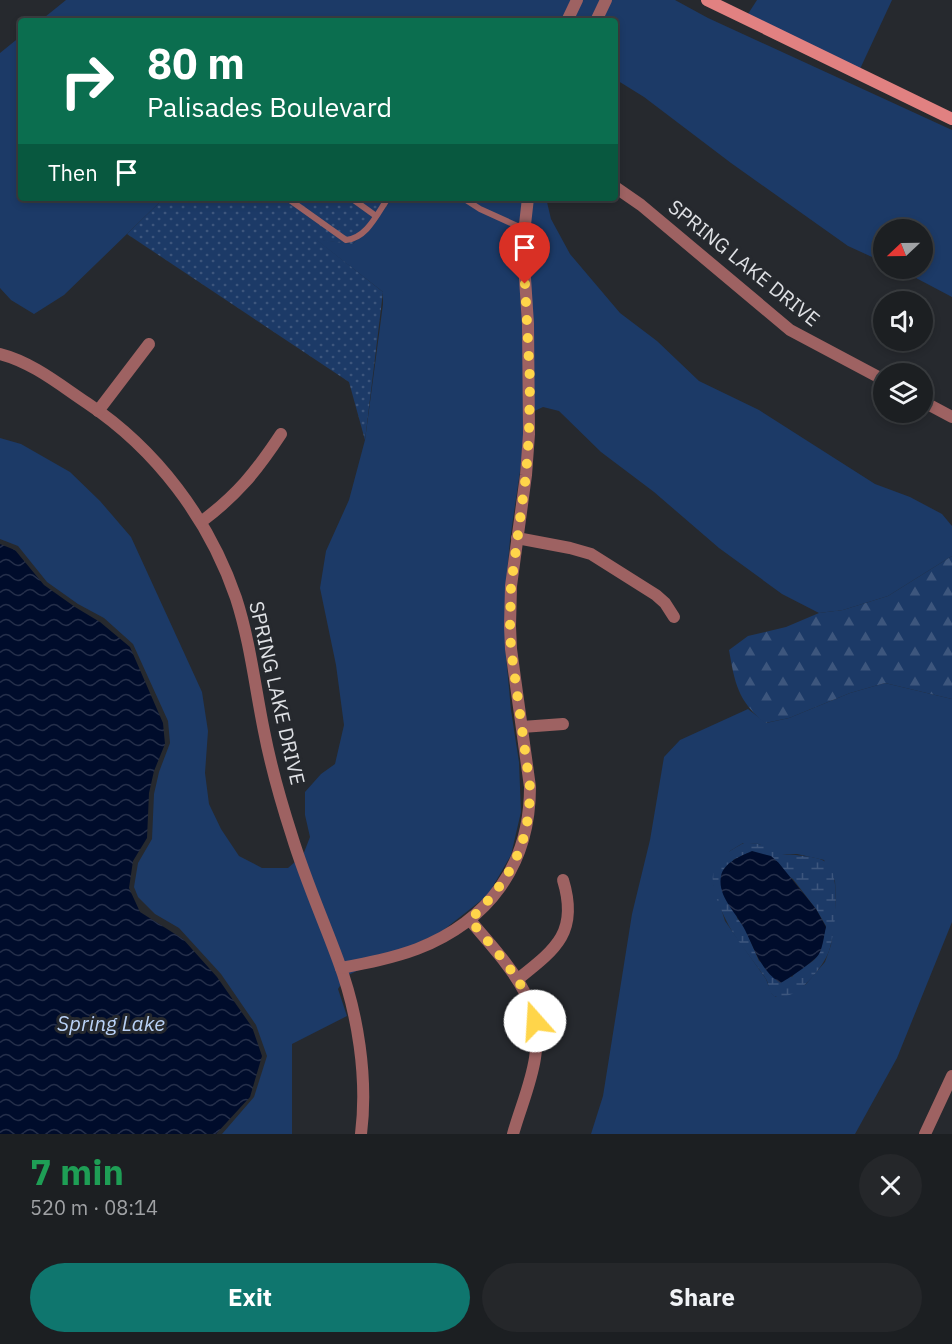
<!DOCTYPE html>
<html lang="en">
<head>
<meta charset="utf-8">
<style>
	body { margin:0; font-family:"IBM Plex Sans",sans-serif; background:#25272a; color:#f1f3f6; height:100vh; display:flex; flex-direction:column; font-size:22px; white-space:nowrap }
	* { box-sizing:border-box; margin:0 }
	p { font-size:20px; color:#a0a2a5 }
	.icon { flex:none; width:33px; height:33px; fill:none; stroke:currentColor; stroke-width:2; stroke-linecap:round; stroke-linejoin:round }
	.map { position:relative; height:1134px; overflow:hidden }
	.drawer { display:flex; flex-direction:column; background:#1c1f22; flex:1 }
	.drawer>* { flex:none }
	.guide { position:absolute; left:18px; top:18px; width:600px; height:183px; border-radius:6px; box-shadow:0 3px 9px #0003,0 0 0 2px #3a3d40; background:#0b6e4f; color:#fff; overflow:hidden }
	.needle { width:39px; rotate:248deg }
	.buttons { position:absolute; left:873px; top:219px; display:grid; gap:12px }
	.buttons a { display:grid; place-items:center; width:60px; height:60px; border-radius:50%; background:#1c1f22; box-shadow:0 3px 9px #0003,0 0 0 2px #3a3d40; font-size:30px }
	.pin { position:absolute; display:grid; place-items:center; width:51px; height:51px; color:#fff; margin:-62px -26px; border-radius:50% 50% 50% 0; rotate:-45deg; box-shadow:0 0 6px #0007 }
	.pin .icon { rotate:45deg }
	.me { position:absolute; width:66px; margin:-33px; rotate:341deg; stroke-linejoin:round; filter:drop-shadow(0 0 4px #0008) }
	.turn { display:flex; align-items:center; gap:21px; height:126px; padding:0 30px; font-size:27px }
	.turn .icon { width:78px; height:78px; stroke-width:2.5 }
	.turn b { display:block; font-size:42px; line-height:51px }
	.then { display:flex; align-items:center; height:57px; padding:0 30px; background:#0003; gap:12px; font-size:22px }
	.round { display:grid; place-items:center; flex:none; width:63px; height:63px; border-radius:32px; background:#25272a }
	.overview { display:flex; align-items:center; justify-content:space-between; height:102px; padding:0 30px }
	h1 { font-size:36px; font-weight:700; line-height:45px; color:#1e9e55 }
	.button { display:flex; gap:12px; margin-top:auto; padding:12px 30px }
	.button a { flex:1; height:69px; border-radius:36px; background:#0f766e; color:#fff; font-size:24px; font-weight:700; line-height:69px; text-align:center }
	.button a+a { background:#25272a; color:#f1f3f6 }
	.map>svg:first-child { display:block }
	.grass { fill:#1c3a67; fill-rule:evenodd }
	.forest { fill:url(#forest-firs) }
	.wetland { fill:url(#wetland-marsh); fill-rule:evenodd }
	.park { fill:url(#park-dots) }
	.water { fill:url(#water-waves) }
	.lines { fill:none; stroke-linecap:round; stroke-linejoin:round }
	.lane { stroke:#9e6262; stroke-width:6 }
	.street { stroke:#9e6262; stroke-width:12 }
	.secondary { stroke:#e18181; stroke-width:12 }
	.route { stroke:#ffd54a; stroke-width:10; stroke-dasharray:0 18 }
	.labels { text-anchor:middle; stroke-width:6; stroke-linejoin:round; paint-order:stroke }
	.street-label { font-size:20px; fill:#dfe1e5; stroke:#26292e }
	.water-label { font-size:21px; font-style:italic; fill:#bad2f7; stroke:#26292e }
</style>
</head>
<body>
<div class="map">
<svg width="952" height="1134" viewBox="0 0 952 1134">
	<defs>
		<pattern id="forest-firs" width="22" height="20" patternUnits="userSpaceOnUse" patternTransform="scale(1.5)"><rect width="22" height="20" fill="#1c3a67"/><path d="M5 1l3.5 6h-7zM16 11l3.5 6h-7z" fill="#3d567d"/></pattern>
		<pattern id="wetland-marsh" width="20" height="14" patternUnits="userSpaceOnUse" patternTransform="scale(1.5)"><rect width="20" height="14" fill="#1c3a67"/><path d="M1 5h8M5 5V1M11 12h8M15 12V8" fill="none" stroke="#3d567d"/></pattern>
		<pattern id="park-dots" width="8" height="8" patternUnits="userSpaceOnUse" patternTransform="scale(1.5)"><rect width="8" height="8" fill="#1c3a67"/><path d="M2 2h.1M6 6h.1" fill="none" stroke="#3d567d" stroke-width="1.8" stroke-linecap="round"/></pattern>
		<pattern id="water-waves" width="16" height="10" patternUnits="userSpaceOnUse" patternTransform="scale(1.5)"><rect width="16" height="10" fill="#000c2b"/><path d="M0 5q4-4 8 0t8 0" fill="none" stroke="#252f4a"/></pattern>
	</defs>
	<rect width="100%" height="100%" fill="#26292e"/>
	<!-- grass -->
	<g class="grass">
		<polygon points="66,0 675,0 708,18 952,130 952,297 899,269 922,268 922,230 884,230 883,262 848,246 731,163 644,97 615,79 615,21 40,21"/>
		<polygon points="757,0 892,0 860,69 748,14"/>
		<polygon points="21,36 21,198 164,198 64,295 34,314 11,300 0,288 0,53"/>
		<polygon points="394,198 546,198 551,219 570,254 620,313 657,341 699,381 759,410 875,484 910,497 942,514 952,526 952,556 888,596 843,610 819,613 782,594 719,548 654,492 601,452 559,411 543,407 524,416 524,444 510,540 506,585 505,645 511,710 519,762 521,812 511,855 488,895 441,932 346,976 338,989 347,1016 292,1044 292,1134 222,1134 254,1097 267,1056 256,1025 221,974 179,928 155,914 138,897 134,887 138,863 152,839 154,794 159,772 170,743 168,721 133,644 104,618 78,604 47,582 18,546 0,539 0,438 21,444 70,472 100,501 131,537 202,692 208,731 205,773 209,804 221,829 239,856 262,868 288,868 303,855 310,837 305,815 305,792 321,774 335,764 344,725 336,665 320,588 326,551 349,500 365,440 383,304 383,292 315,239 353,244"/>
		<path d="M885,683L952,699V922L897,1058L855,1134H591L603,1096L632,914L650,840L664,757L680,740L748,709L766,723L789,718L850,693ZM743,843L759,844L780,854H797L824,860L835,881L836,901L831,945L825,962L806,984L782,997H776L772,994L766,979L725,921L713,883L730,851Z"/>
	</g>
	<!-- forest -->
	<path class="forest" d="M952,556V699L885,683L850,693L789,718L765,723C738,701 735,684 729,650L748,636L786,627L819,613L843,610L888,596Z"/>
	<!-- wetland -->
	<path class="wetland" d="M744,843C753,843 762,844 770,848C775,850 778,853 782,854C794,855 817,856 826,862C842,873 835,935 829,951C823,967 798,1000 777,997C768,995 770,985 766,979C753,959 735,940 725,918C719,906 711,888 713,875C716,859 730,850 744,843ZM748,853L793,879L816,909L826,926C823,936 822,952 815,959C808,966 798,968 792,977L759,961L745,928L737,918L733,860Z"/>
	<!-- park -->
	<polygon class="park" points="164,198 394,198 353,244 317,240 383,292 365,440 349,382 127,234"/>
	<!-- water -->
	<g class="water">
		<polygon points="0,544 15,550 44,585 75,607 100,622 130,647 163,723 165,744 154,771 149,793 147,838 133,861 129,888 140,912 183,939 217,977 252,1027 262,1056 250,1097 216,1134 0,1134"/>
		<path d="M752,851L771,856L778,862L816,909L826,927C824,935 823,947 819,954C816,960 786,981 780,983C760,969 755,950 745,930C737,913 717,897 721,876C724,862 741,856 752,851Z"/>
	</g>
	<g class="lines">
		<!-- lane -->
		<g class="lane">
			<path d="M287,198L346,240C367,238 377,214 388,198"/>
			<polyline points="351,198 376,216"/>
			<polyline points="463,198 480,209 524,229"/>
		</g>
		<!-- street -->
		<g class="street">
			<polyline points="567,21 577,0"/>
			<polyline points="596,21 606,0"/>
			<polyline points="615,187 641,205 790,330 884,380"/>
			<path d="M0,354C32,362 60,385 87,403C156,449 209,519 236,598C250,641 255,687 264,731C271,767 281,802 292,836C305,879 323,919 338,960C358,1013 368,1078 361,1134"/>
			<polyline points="922,401 952,417"/>
			<polyline points="98,411 149,344"/>
			<path d="M201,522C237,495 256,472 281,434"/>
			<polyline points="517,538 570,548 591,554 656,595 665,603 674,617"/>
			<polyline points="522,727 563,724"/>
			<path d="M470,920C504,962 545,998 535,1058C531,1084 520,1109 513,1134"/>
			<path d="M341,968C367,963 393,958 417,949C489,921 530,865 530,787L511,649L510,626L511,586L526,475L529,434L528,324L524,263L523,242L528,198"/>
			<path d="M518,979C556,949 579,932 563,880"/>
			<polyline points="925,1134 952,1076"/>
		</g>
		<!-- secondary -->
		<polyline class="secondary" points="707,0 952,119"/>
	</g>
	<g class="lines">
		<!-- route -->
		<path class="route" d="M525,284L530,381L529,434L526,475L511,586L510,626L511,649L530,787C530,845 510,880 470,920C495,951 526,980 535,1021"/>
	</g>
	<g class="labels">
		<!-- street labels -->
		<g class="street-label">
			<text transform="translate(744 263) rotate(39)" y="7">SPRING LAKE DRIVE</text>
			<text transform="translate(277 693) rotate(77)" y="7">SPRING LAKE DRIVE</text>
		</g>
		<!-- water labels -->
		<g class="water-label">
			<text x="111" y="1031">Spring Lake</text>
		</g>
	</g>
</svg>
<div class="buttons">
<a><svg class="needle" viewBox="-14 -14 28 28"><path d="M0-13l5 13h-10z" fill="#e53935"/><path d="M0 13l5-13h-10z" fill="#a0a2a5"/></svg></a>
<a><svg class="icon" aria-label="sound" viewBox="0 0 24 24"><path d="M4 9h4l5-4v14l-5-4H4zM17 9q2 3 0 6"/></svg></a>
<a><svg class="icon" aria-label="layers" viewBox="0 0 24 24"><path d="M12 4l9 5-9 5-9-5zM3 14l9 5 9-5"/></svg></a>
</div>
<div class="pin" style="left:525px;top:284px;background:#d93025"><svg class="icon" aria-label="arrive" viewBox="0 0 24 24"><path d="M6 21V4h12l-3 4 3 4H6"/></svg></div>
<svg class="me" style="left:535px;top:1021px" viewBox="-20 -20 40 40"><circle r="19" fill="#fff"/><path d="M0-13L10 11 0 6-10 11z" fill="#ffd54a"/></svg>
<div class="guide">
<div class="turn"><svg class="icon" aria-label="right" viewBox="0 0 24 24"><path d="M7 20v-9h11M14 6l5 5-5 5"/></svg><div><b>80 m</b>Palisades Boulevard</div></div>
<div class="then">Then<svg class="icon" aria-label="arrive" viewBox="0 0 24 24"><path d="M6 21V4h12l-3 4 3 4H6"/></svg></div>
</div>
</div>
<section class="drawer">
<div class="overview"><div><h1>7 min</h1><p>520 m · 08:14</p></div><a class="round"><svg class="icon" aria-label="close" viewBox="0 0 24 24"><path d="M6 6l12 12M18 6L6 18"/></svg></a></div>
<div class="button"><a>Exit</a><a>Share</a></div>
</section>
</body>
</html>
